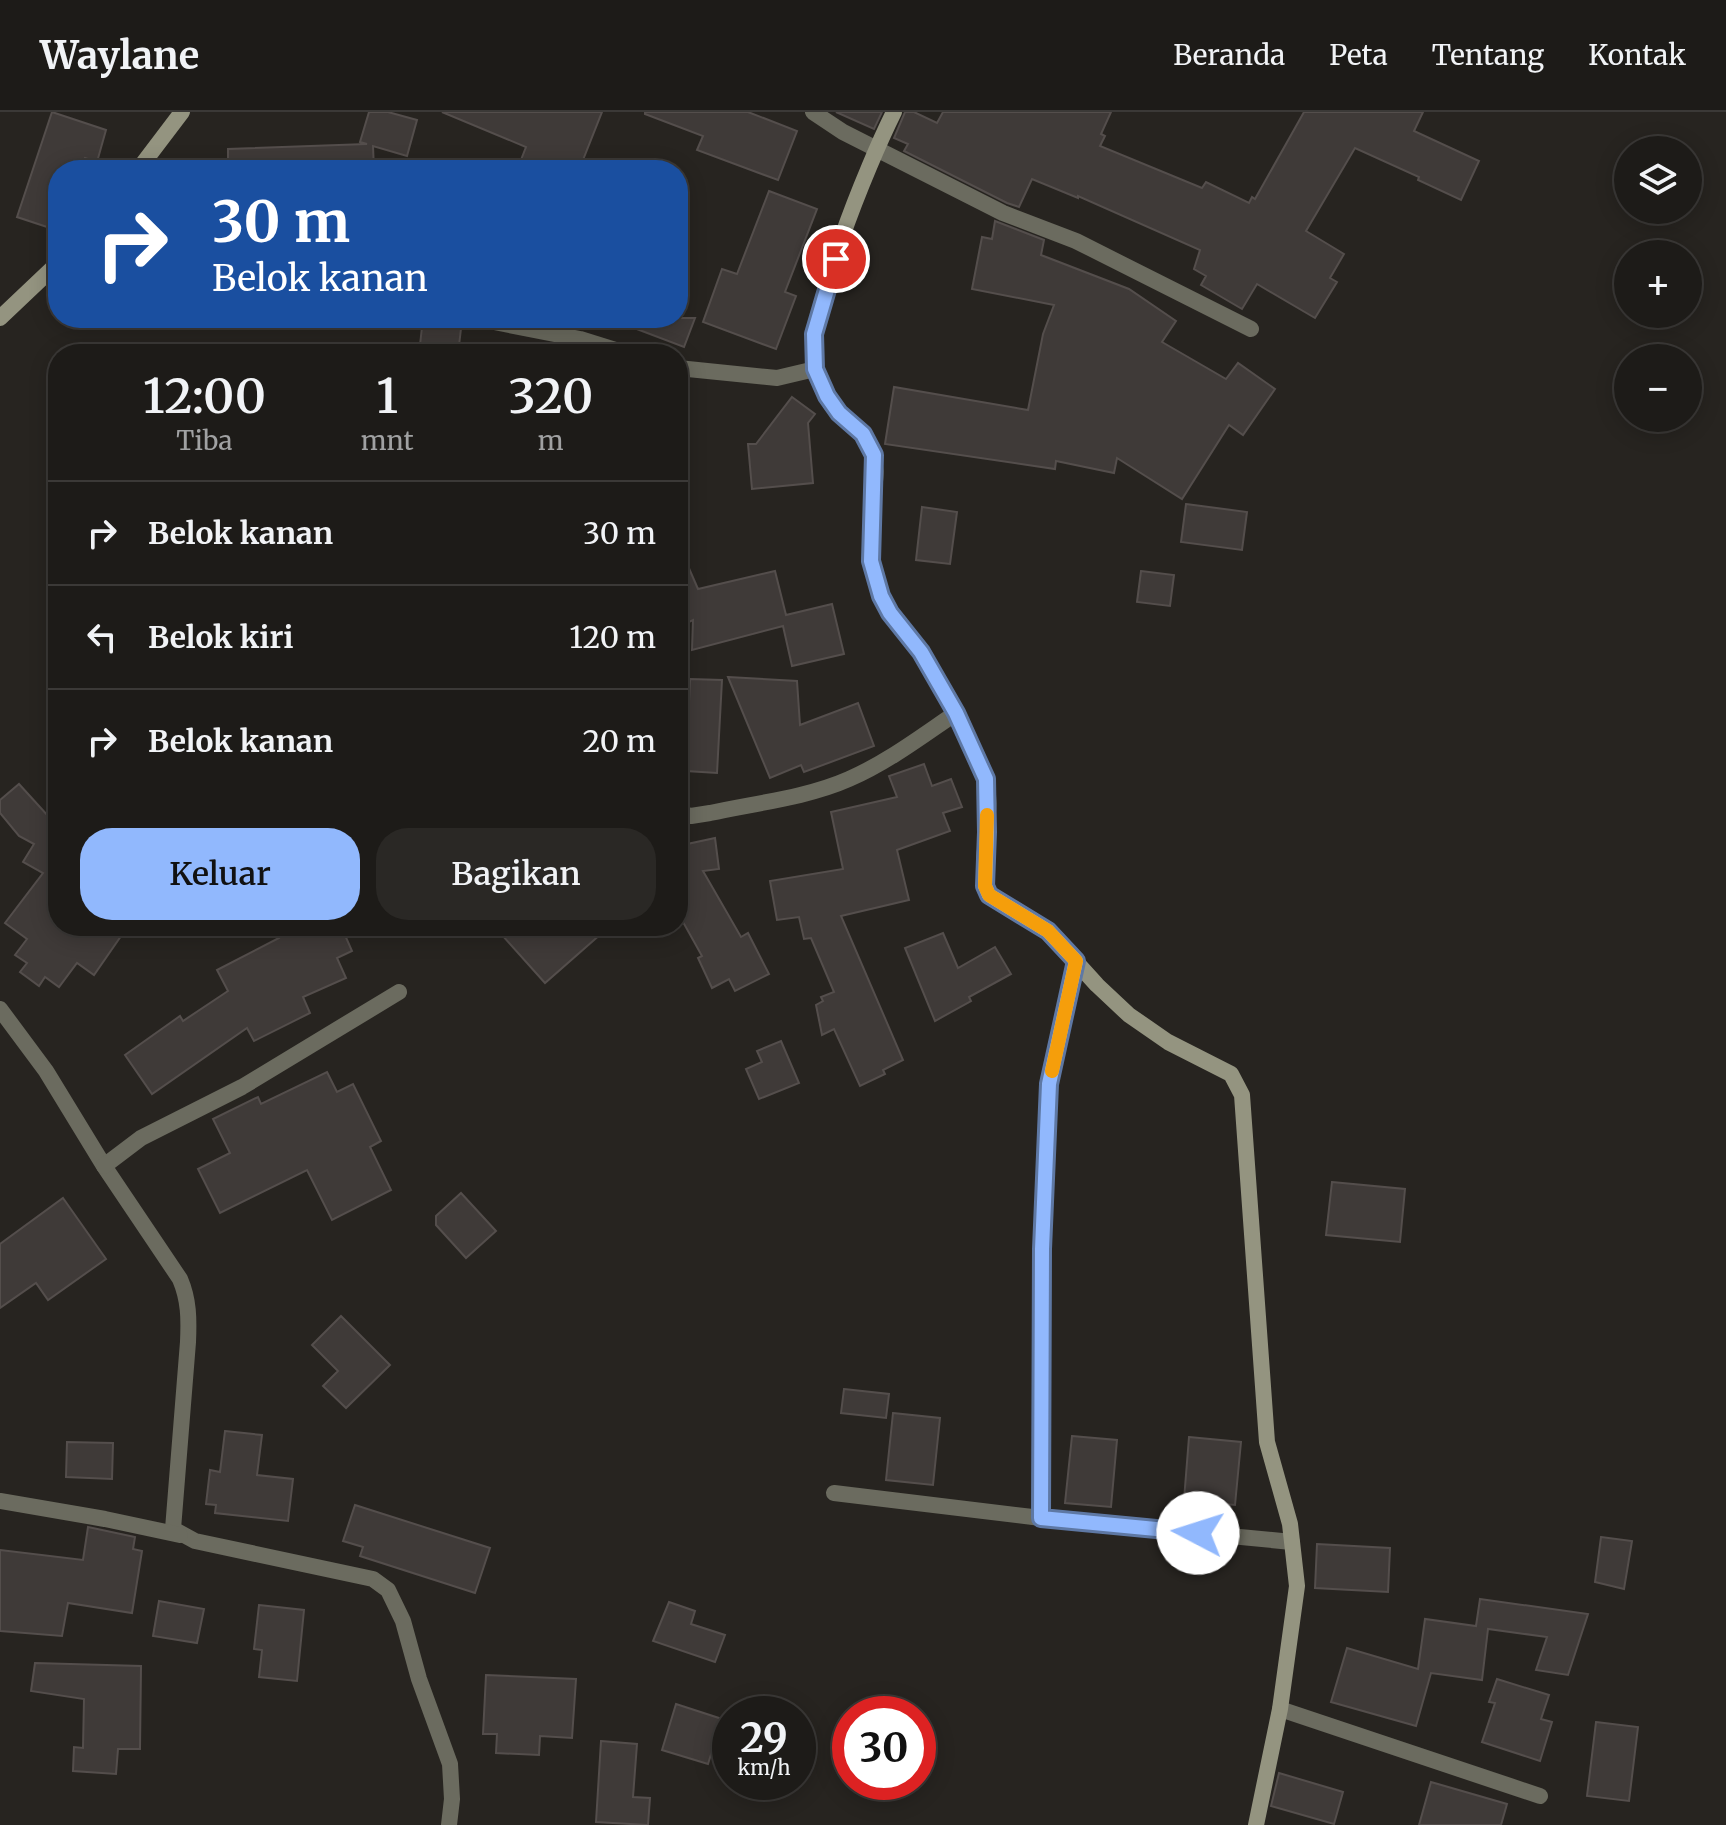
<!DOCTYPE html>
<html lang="id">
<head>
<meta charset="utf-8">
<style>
	body { margin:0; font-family:Merriweather,serif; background:#2a2825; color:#f1f3f6; height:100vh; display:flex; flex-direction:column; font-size:30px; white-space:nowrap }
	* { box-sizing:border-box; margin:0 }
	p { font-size:26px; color:#a0a1a2 }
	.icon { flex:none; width:44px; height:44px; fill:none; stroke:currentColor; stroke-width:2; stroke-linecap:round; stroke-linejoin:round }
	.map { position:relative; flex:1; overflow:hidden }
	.details { position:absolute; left:48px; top:232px; width:640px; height:592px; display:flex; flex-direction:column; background:#1d1b18; border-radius:32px; box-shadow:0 4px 20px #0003,0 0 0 2px #3b3937 }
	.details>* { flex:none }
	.banner { position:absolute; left:48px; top:48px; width:640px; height:168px; border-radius:32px; box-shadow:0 4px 20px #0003,0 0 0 2px #3b3937; background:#1a4fa0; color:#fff; overflow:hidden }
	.buttons { position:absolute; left:1614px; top:24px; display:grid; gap:16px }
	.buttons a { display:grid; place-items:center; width:88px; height:88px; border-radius:50%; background:#1d1b18; box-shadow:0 4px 20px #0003,0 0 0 2px #3b3937; font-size:40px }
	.speed { position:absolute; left:712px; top:1584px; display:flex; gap:16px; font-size:40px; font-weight:700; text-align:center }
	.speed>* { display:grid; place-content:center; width:104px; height:104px; border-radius:50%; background:#1d1b18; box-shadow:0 4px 20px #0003,0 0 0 2px #3b3937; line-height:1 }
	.speed small { font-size:20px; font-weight:400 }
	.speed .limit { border:12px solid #d22; background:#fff; color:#111 }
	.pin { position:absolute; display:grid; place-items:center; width:68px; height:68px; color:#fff; margin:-34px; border:4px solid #fff; border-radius:50%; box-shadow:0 2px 8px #0007 }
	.me { position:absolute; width:88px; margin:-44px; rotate:275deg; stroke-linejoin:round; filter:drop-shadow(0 0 6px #0008) }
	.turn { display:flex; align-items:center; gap:28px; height:168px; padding:0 32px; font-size:36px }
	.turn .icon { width:104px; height:104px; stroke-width:2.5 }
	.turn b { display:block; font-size:56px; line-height:68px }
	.eta { display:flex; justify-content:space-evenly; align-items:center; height:136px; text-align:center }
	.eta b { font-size:48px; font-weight:600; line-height:56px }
	.button { display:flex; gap:16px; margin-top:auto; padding:16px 32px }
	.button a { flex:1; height:92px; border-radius:32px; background:#91b8fd; color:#111; font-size:32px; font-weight:600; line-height:92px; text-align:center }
	.button a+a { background:#2a2825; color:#f1f3f6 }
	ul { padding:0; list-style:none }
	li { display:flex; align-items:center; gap:24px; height:104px; padding:0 32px; border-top:2px solid #3b3937 }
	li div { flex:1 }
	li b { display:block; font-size:30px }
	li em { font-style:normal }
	header { display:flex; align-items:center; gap:48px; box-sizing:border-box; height:112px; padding:0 40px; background:#1d1b18; border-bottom:2px solid #3b3937 }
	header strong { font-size:38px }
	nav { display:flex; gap:44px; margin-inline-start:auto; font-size:28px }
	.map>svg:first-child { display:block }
	.building { fill:#3f3a38; stroke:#544e4c; stroke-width:2 }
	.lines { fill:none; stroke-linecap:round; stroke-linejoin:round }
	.street { stroke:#6b6b5f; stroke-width:16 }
	.secondary { stroke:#949480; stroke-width:16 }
	.route-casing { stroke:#5e78a4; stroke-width:20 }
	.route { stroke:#91b8fd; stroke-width:14 }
	.slow { stroke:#f59e0b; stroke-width:14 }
</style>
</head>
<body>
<header>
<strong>Waylane</strong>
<nav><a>Beranda</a><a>Peta</a><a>Tentang</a><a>Kontak</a></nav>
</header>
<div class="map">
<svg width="1726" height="1713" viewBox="0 0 1726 1713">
	<rect width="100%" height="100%" fill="#272420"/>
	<!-- building -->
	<g class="building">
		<polygon points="52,0 106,18 97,50 85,46 81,58 58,58 58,101 53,117 17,105"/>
		<polygon points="369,0 388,0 417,8 407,44 373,34 374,58 228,58 228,37 367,32 360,30"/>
		<polygon points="442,0 602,0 579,58 517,58 526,35"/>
		<polygon points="645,0 748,0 797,19 778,68 697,38 703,24 645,2"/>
		<polygon points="836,0 882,0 874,17"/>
		<polygon points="905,0 914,0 937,11 943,0 1111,0 1101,22 1105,24 1100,34 1202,76 1206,70 1249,91 1252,85 1255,87 1304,0 1423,0 1414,19 1479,49 1461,88 1418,68 1419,65 1355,36 1306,119 1344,142 1330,166 1337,170 1315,206 1257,172 1242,197 1201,173 1206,164 1194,157 1200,138 1078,84 1078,86 1032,67 1019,95 1007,91 904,39 908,32 894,26"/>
		<polygon points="769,79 817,97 785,180 796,184 776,237 703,210 722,157 737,162"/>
		<polygon points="995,109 1044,128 1041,143 1129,177 1176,209 1162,230 1226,267 1238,251 1275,277 1243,323 1229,313 1182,387 1117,346 1114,361 1056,349 1055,357 885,332 894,275 1028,298 1043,222 1054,193 972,177 982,125 992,127"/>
		<polygon points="423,206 462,208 458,242 419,242"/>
		<polygon points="613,206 695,206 684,235 613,208"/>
		<polygon points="792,285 815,302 808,311 813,371 752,377 748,332 756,332"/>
		<polygon points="1186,392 1247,400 1242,438 1181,430"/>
		<polygon points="922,395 957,400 950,452 916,448"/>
		<polygon points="678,431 698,477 775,459 786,503 832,492 844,542 792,554 783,514 692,538 693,508 678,515"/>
		<polygon points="1141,459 1174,463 1170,494 1137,490"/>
		<polygon points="728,565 797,569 800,613 858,591 874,634 804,660 801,653 770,666"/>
		<polygon points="690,567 722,568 717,661 686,659"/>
		<polygon points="924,652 932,674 951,667 962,695 943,701 950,719 897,738 909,788 841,804 903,948 883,958 885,962 860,974 834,917 822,923 816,893 823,889 821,885 834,880 811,826 804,827 799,805 777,808 770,769 843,757 831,700 897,685 889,664"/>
		<polygon points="19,672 49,705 58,689 58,814 128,814 94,863 77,851 59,875 45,865 39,874 20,860 27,851 15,843 27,827 5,811 43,761 23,750 34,732 19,724 0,701 0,688"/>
		<polygon points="678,716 687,732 715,726 719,757 703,759 741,825 748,821 769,862 735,879 729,867 712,876 698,846 702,844 678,801"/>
		<polygon points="274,814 341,814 352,839 337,846 346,866 303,885 310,901 254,929 247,916 152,982 125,943 180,904 183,909 228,879 217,858 279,826"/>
		<polygon points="494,814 610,814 545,871"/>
		<polygon points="943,821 958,856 995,835 1011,862 969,885 971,889 935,909 905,836"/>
		<polygon points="781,929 799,971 759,987 746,957 762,950 757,939"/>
		<polygon points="327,960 337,980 353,972 381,1029 370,1035 391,1078 332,1108 307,1058 220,1101 198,1057 230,1041 213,1007 258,985 261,992"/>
		<polygon points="1332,1070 1405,1077 1400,1130 1326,1123"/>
		<polygon points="461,1081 496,1119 466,1146 436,1113 436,1104"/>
		<polygon points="63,1086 106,1147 48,1188 36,1171 0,1196 0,1132"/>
		<polygon points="341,1204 390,1253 346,1296 323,1274 338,1259 312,1233"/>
		<polygon points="844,1277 889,1282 886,1306 841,1301"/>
		<polygon points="893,1301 940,1306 933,1373 886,1368"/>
		<polygon points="225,1319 262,1323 257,1363 293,1367 288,1409 215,1401 216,1393 206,1392 210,1358 220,1360"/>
		<polygon points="1072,1324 1117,1328 1111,1395 1065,1391"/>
		<polygon points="1189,1325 1241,1330 1235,1393 1184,1388"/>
		<polygon points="67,1330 113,1331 112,1367 66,1365"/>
		<polygon points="355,1393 490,1436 475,1481 360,1444 363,1435 343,1429"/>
		<polygon points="88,1415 135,1425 133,1437 142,1439 132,1501 68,1491 62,1524 0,1519 0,1438 83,1448"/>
		<polygon points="1601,1425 1632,1429 1624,1477 1595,1470"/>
		<polygon points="1317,1432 1390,1436 1388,1480 1315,1476"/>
		<polygon points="1480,1487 1588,1502 1568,1563 1536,1558 1547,1525 1488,1517 1482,1568 1431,1561 1416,1614 1331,1590 1347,1536 1418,1557 1425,1507 1476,1514"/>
		<polygon points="159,1489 204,1497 197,1531 153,1524"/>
		<polygon points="669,1490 695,1499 691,1512 725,1523 715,1550 653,1529"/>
		<polygon points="259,1493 304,1498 297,1569 259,1565 262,1538 254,1537"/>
		<polygon points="35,1551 141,1554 140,1637 118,1637 116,1662 73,1659 74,1635 83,1636 84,1587 31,1579"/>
		<polygon points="486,1563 576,1567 572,1626 540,1624 539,1643 496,1641 497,1622 483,1622"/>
		<polygon points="1497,1567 1549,1583 1541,1607 1552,1610 1540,1649 1482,1630 1495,1591 1489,1590"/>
		<polygon points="676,1592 722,1607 708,1652 662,1638"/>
		<polygon points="1596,1610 1638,1615 1629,1689 1587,1684"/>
		<polygon points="601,1629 637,1632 633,1685 650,1686 648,1713 596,1710"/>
		<polygon points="1279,1661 1343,1680 1334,1712 1271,1694"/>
		<polygon points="1431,1670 1507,1692 1501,1713 1419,1713"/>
	</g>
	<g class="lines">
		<!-- street -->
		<g class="street">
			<polyline points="813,0 843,20 1003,101 1076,129 1251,217"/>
			<polyline points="474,206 580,227 628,242"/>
			<polyline points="678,256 777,266 815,257"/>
			<path d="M678,701L691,704L710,701C755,691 806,686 849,667C888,650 922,624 956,601"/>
			<polyline points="1076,849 1049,972 1042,1137 1041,1406 1292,1430"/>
			<path d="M0,897L46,959L104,1054L180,1167C189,1188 189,1207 188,1230L173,1417L195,1429L373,1467L388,1478L403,1509L419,1567L450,1652L452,1687L449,1713"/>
			<polyline points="104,1054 141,1026 242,975 399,880"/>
			<polyline points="834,1381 1041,1406"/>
			<polyline points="0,1389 105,1407 180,1423"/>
			<polyline points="1280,1597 1540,1684"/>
		</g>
		<!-- secondary -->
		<g class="secondary">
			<path d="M894,0C869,50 803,207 816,258C820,273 828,290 838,301C851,315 869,321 873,341C877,355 875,369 874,383C872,418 868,452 881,485C890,506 907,521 920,539C944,576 968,622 984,663C997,696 975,752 989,783L1048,819L1097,873L1129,903L1168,930L1231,962L1242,983L1267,1330L1290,1412L1297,1474L1280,1597L1256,1713"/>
			<polyline points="138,58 182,0"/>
			<polyline points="0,206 58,151"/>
		</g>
	</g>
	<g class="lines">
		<!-- route casing -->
		<g class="route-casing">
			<polyline id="route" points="836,147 814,222 815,257 827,284 839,301 863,322 874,343 871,449 881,484 890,501 921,540 956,601 986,667 987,720 985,774 989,783 1048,819 1076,849 1049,972 1042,1137 1041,1406 1198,1421"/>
		</g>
		<!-- route -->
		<use href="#route" class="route"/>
		<!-- slow -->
		<polyline class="slow" points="987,703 985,774 989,783 1048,819 1076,849 1052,959"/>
	</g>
</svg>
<div class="buttons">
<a><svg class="icon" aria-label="layers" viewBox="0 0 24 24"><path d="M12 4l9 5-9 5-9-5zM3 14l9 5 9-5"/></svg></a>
<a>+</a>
<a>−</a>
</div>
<div class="speed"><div>29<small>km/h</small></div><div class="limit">30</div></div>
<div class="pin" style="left:836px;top:147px;background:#d93025"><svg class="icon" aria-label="arrive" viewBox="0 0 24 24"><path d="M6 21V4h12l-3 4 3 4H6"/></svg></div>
<svg class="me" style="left:1198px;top:1421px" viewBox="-20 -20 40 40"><circle r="19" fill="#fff"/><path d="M0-13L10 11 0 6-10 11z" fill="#91b8fd"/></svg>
<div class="banner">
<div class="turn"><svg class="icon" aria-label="right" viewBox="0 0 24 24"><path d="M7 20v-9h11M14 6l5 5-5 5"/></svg><div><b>30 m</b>Belok kanan</div></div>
</div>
<section class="details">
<div class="eta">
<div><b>12:00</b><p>Tiba</p></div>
<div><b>1</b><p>mnt</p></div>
<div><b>320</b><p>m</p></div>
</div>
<ul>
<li><svg class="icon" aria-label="right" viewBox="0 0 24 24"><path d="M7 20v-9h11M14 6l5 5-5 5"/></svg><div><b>Belok kanan</b></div><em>30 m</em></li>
<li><svg class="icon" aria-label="left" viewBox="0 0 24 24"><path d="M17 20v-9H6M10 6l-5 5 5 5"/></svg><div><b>Belok kiri</b></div><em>120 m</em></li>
<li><svg class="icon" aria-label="right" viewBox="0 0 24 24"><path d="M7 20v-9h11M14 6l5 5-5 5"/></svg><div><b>Belok kanan</b></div><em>20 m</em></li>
</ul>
<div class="button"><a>Keluar</a><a>Bagikan</a></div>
</section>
</div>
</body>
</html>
